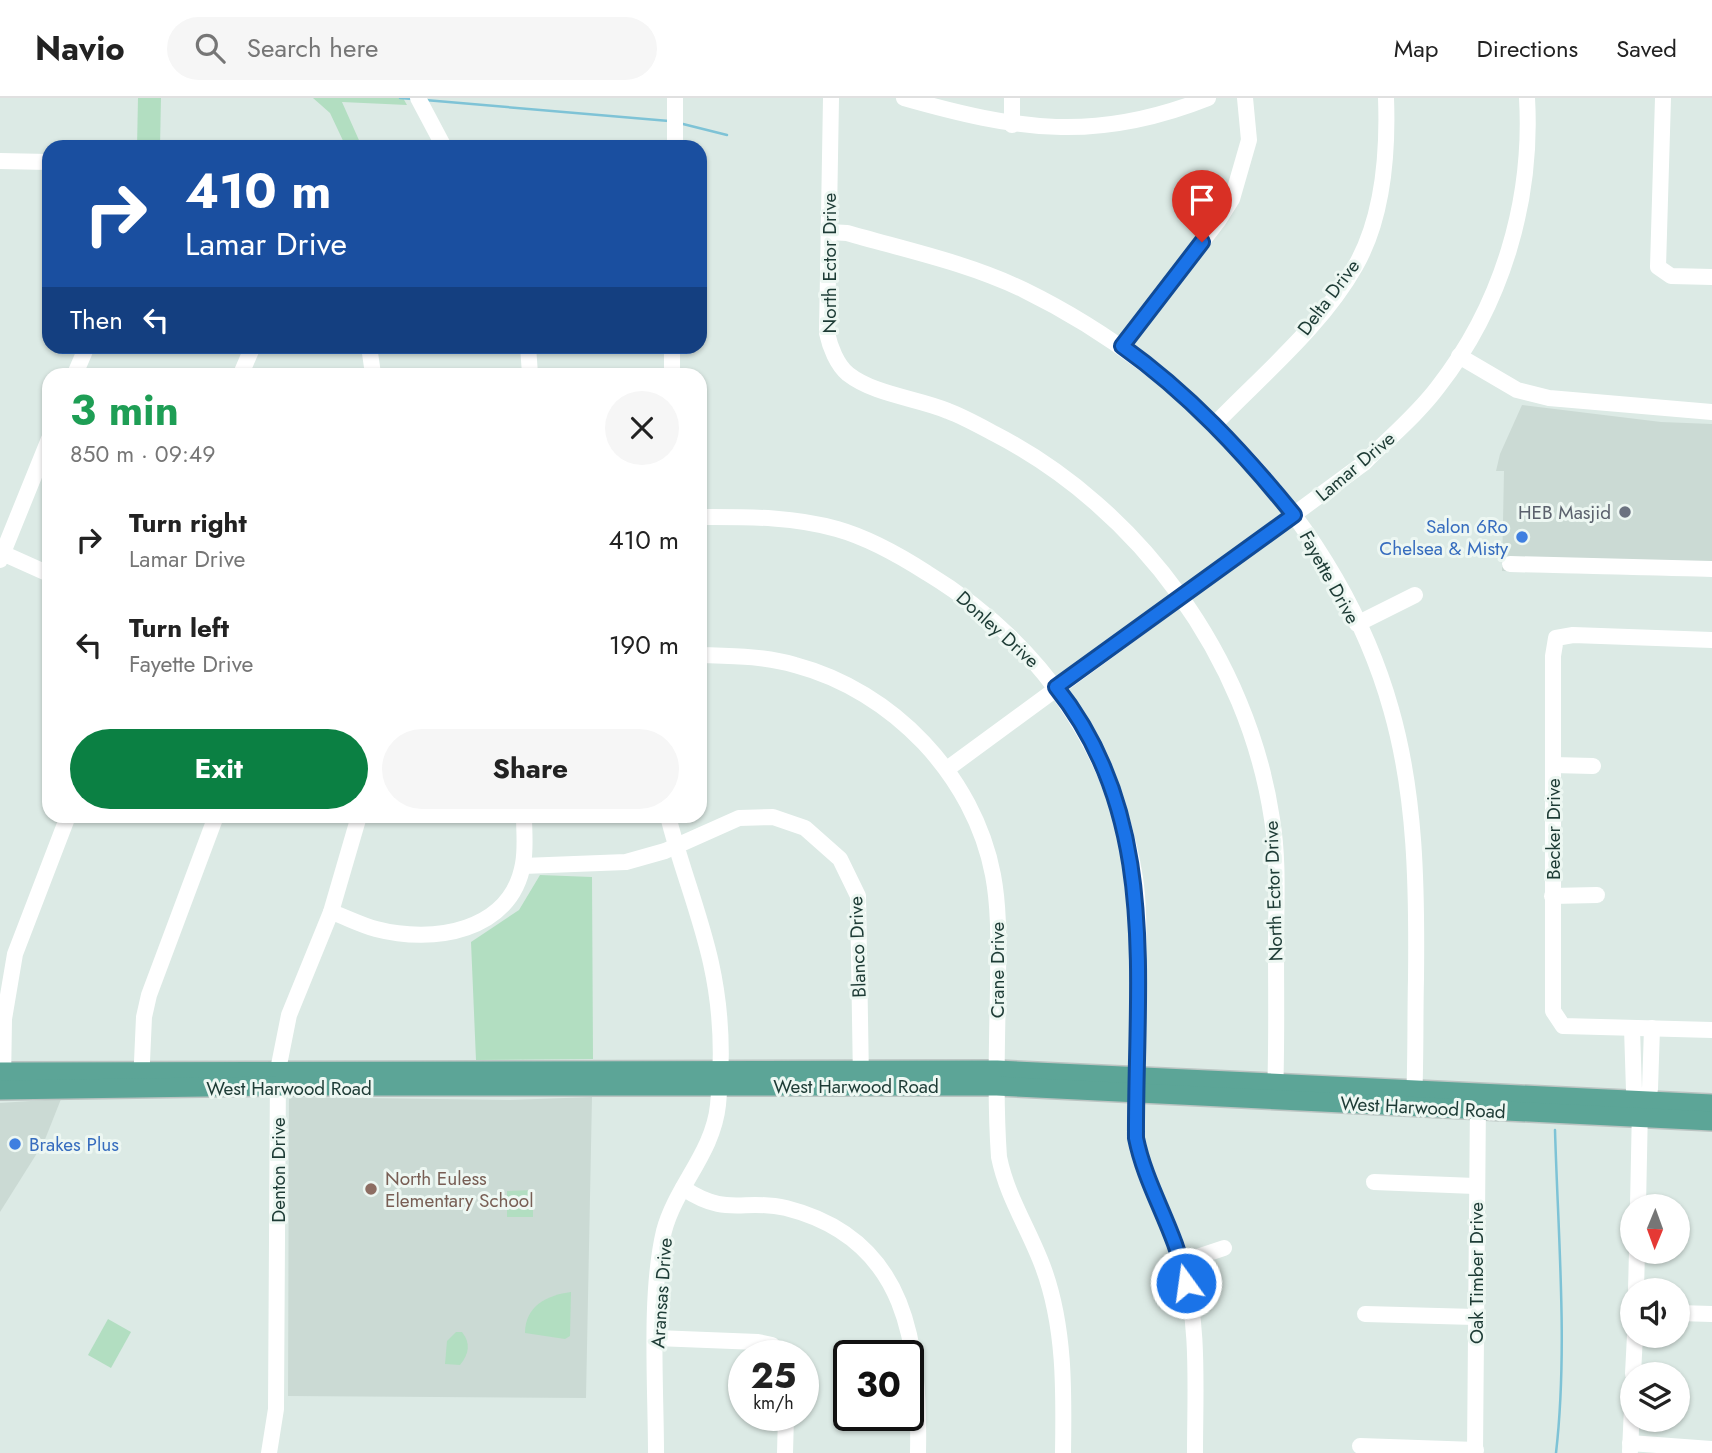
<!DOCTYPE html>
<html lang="en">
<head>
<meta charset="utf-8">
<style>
	body { margin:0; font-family:Jost,sans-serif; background:#f6f6f6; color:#222; height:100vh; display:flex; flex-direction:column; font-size:26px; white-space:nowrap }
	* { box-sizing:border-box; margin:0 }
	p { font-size:23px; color:#767676 }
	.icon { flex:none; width:38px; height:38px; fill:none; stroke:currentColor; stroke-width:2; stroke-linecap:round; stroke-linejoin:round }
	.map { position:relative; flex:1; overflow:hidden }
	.sheet { position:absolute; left:42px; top:270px; width:665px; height:455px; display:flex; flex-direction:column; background:#fff; border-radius:21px; box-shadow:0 2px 5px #0004 }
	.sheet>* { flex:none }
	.top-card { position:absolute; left:42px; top:42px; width:665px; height:214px; border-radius:21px; box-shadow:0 2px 5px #0004; background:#1a4fa0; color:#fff; overflow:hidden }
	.needle { width:46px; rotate:181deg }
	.controls { position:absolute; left:1620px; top:1096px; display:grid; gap:14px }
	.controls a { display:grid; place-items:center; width:70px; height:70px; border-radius:50%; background:#fff; box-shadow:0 2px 5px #0004; font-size:35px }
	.speed { position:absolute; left:728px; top:1242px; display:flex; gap:14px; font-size:35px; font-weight:700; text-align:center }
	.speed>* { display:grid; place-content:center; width:91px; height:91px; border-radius:50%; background:#fff; box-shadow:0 2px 5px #0004; line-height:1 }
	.speed small { font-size:18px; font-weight:400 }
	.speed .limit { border:4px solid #111; border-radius:10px; background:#fff; color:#111 }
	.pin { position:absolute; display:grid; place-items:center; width:60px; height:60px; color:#fff; margin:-72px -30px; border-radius:50% 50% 50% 0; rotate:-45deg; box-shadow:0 0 7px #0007 }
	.pin .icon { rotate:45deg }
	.me { position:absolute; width:77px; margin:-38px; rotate:346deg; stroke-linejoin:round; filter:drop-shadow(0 0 5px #0008) }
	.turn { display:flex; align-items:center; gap:24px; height:147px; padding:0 28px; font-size:32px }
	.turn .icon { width:91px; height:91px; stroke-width:2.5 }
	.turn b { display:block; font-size:49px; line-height:60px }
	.then { display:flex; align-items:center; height:66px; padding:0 28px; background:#0003; gap:14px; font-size:26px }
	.round { display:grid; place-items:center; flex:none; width:74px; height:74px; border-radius:37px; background:#f6f6f6 }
	.headline { display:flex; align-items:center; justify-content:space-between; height:119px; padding:0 28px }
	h1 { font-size:42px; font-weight:700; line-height:52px; color:#1e9e55 }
	.cta { display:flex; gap:14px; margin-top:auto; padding:14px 28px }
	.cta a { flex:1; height:80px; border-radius:42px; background:#0b8043; color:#fff; font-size:28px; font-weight:700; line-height:80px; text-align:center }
	.cta a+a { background:#f6f6f6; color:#222 }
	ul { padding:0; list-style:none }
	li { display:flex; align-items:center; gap:21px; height:105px; padding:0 28px }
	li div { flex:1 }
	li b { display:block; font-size:26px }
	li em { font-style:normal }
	header { display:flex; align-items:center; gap:42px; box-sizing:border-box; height:98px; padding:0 35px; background:#fff; border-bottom:2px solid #e0e0e0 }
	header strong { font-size:33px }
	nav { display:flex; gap:38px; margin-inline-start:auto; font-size:24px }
	.search { width:490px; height:63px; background:#f6f6f6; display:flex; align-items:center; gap:18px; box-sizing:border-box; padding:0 24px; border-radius:38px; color:#767676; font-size:26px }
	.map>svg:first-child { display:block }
	.built { fill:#cbdad4 }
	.green { fill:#b2dec1 }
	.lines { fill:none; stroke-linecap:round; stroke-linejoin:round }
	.stream { stroke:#7ec3d6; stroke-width:2.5 }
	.major-casing { stroke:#bbc4c2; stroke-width:22 }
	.minor { stroke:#fff; stroke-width:16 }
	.major { stroke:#5ca597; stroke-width:19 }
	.route-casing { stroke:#114b97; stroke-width:18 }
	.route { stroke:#1a73e8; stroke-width:12 }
	.worship-dot { fill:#6b7280; stroke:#edf7f2; stroke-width:2.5 }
	.shop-dot { fill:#3f7fe0; stroke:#edf7f2; stroke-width:2.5 }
	.education-dot { fill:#8d6e63; stroke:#edf7f2; stroke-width:2.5 }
	.labels { text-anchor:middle; stroke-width:6; stroke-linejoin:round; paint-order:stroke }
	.street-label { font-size:19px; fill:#1d3b35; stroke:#edf7f2 }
	.worship-label { font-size:19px; fill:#5b616d; stroke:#edf7f2; text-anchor:end }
	.shop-label { font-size:19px; fill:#366cbe; stroke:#edf7f2; text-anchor:end }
	.education-label { font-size:19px; fill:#785e54; stroke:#edf7f2; text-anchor:start }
</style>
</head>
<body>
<header>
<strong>Navio</strong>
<div class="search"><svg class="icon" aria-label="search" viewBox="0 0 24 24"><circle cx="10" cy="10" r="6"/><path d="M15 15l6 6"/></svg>Search here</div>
<nav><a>Map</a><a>Directions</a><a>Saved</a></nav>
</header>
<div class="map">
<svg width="1712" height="1355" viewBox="0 0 1712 1355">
	<rect width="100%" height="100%" fill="#dceae5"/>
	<!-- built -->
	<g class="built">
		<polygon points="1522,307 1661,324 1712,326 1712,479 1502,473 1504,373 1496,373 1500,356"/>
		<polygon points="289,999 510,1002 592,999 586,1300 288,1298"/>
		<polygon points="61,1001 44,1044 0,1114 0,1005"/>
	</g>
	<!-- green -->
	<g class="green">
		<polygon points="138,0 161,0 160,49 137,49"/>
		<polygon points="313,0 403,0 407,7 342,4 362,49 346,49 330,15"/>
		<polygon points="540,777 592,779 593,961 476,962 471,844 519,812"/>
		<polygon points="533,1092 533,1119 507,1119 507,1093"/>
		<path d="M571,1194L570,1238L565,1241L525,1235C525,1208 547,1197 571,1194Z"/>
		<polygon points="108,1221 131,1234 111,1270 88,1257"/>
		<path d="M456,1234H462C471,1245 469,1256 460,1267L445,1266L447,1243Z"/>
	</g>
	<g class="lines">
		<!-- stream -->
		<g class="stream">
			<polyline points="400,0 412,1"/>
			<polyline points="425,2 669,23"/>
			<polyline points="683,26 727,37"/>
			<path d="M1555,1032C1558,1138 1568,1250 1556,1355"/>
		</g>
		<!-- major casing -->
		<g class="major-casing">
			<g id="major">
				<polyline points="0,974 997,972 1712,1006"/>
				<polyline points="0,992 279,988 997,988 1712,1023"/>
			</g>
		</g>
		<!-- minor -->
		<g class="minor">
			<polyline points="418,0 444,49"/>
			<path d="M831,0L827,235C830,249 837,267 848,276C875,297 917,300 948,313C964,319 980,328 995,336C1140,411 1248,560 1272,721C1279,763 1276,806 1276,848C1276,898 1277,947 1275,996"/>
			<path d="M904,0C1017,32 1095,45 1208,0"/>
			<polyline points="1663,0 1658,169 1671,178 1712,179"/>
			<polyline points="1012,27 1012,0"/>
			<polyline points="675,49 675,0"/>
			<polyline points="0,63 49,64"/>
			<path d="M829,134L847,135C906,152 968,165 1024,192C1190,273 1340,430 1391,611C1416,698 1417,791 1416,881C1415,921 1416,962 1414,1003"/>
			<polyline points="369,248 373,276"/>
			<polyline points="528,248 530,276"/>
			<polyline points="1122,248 1218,123 1232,101 1249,42 1245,0"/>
			<polyline points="1459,258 1517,292 1549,300 1712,314"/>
			<polyline points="75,276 87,248"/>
			<polyline points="241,276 253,248"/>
			<polyline points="672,276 672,248"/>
			<path d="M1214,327C1262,277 1322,228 1356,167C1383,119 1388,54 1386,0"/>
			<path d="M700,419C746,419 792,418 837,431C869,440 899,457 927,475C1039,543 1114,649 1135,780C1140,814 1138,851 1138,886C1137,937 1136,988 1136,1039C1144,1082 1169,1120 1181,1161C1200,1224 1195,1290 1195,1355"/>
			<polyline points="0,454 49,476"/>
			<polyline points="0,462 49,341"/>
			<polyline points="1510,466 1712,471"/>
			<polyline points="1357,526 1415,497"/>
			<polyline points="1712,542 1573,537 1556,540 1553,558 1553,913 1563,928 1712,932"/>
			<path d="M700,557C732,558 764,558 795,567C893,593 974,678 993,777C1000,814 998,852 998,889C997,946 995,1003 999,1059C1007,1099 1029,1131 1043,1169C1065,1228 1064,1293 1063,1355"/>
			<polyline points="1553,667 1593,668"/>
			<path d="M947,671L1364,365C1389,340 1417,317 1438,289C1502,207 1533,103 1527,0"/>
			<polyline points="523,768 626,764 665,753 739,720 773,719 805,730 840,761 858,798 861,982"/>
			<polyline points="1552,798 1597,797"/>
			<path d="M331,814C346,819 361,827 376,831C433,846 511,834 523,766C526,750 524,733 524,718"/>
			<polyline points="1632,930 1634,993 1641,1003"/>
			<polyline points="3,984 4,921 15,856 68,718"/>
			<polyline points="141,986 144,919 149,897 216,718"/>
			<polyline points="1641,1003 1650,991 1652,930"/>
			<polyline points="1374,1084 1475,1088"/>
			<path d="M683,1090C728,1120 742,1100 786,1110C909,1141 920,1248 918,1355"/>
			<polyline points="1638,1108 1640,1009"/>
			<polyline points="1182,1164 1224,1150"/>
			<polyline points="1636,1192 1637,1153"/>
			<polyline points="1678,1215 1712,1216"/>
			<polyline points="1365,1216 1475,1219"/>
			<polyline points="656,1240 758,1244 772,1247 781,1258"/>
			<polyline points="1633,1276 1635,1237"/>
			<polyline points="1630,1345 1711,1351"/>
			<polyline points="1360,1348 1476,1352"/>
			<polyline points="1630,1353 1633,1288"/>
			<polyline points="269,1355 276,1311 278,972 289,917 331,814 359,718"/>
			<path d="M656,1355C656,1289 649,1196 664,1133C676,1088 713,1055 718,1007C723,961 721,910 711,865C700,815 680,767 668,718"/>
			<polyline points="785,1355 786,1318"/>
			<polyline points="1475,1355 1478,1001"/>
		</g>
		<!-- major -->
		<use href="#major" class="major"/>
	</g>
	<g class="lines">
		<!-- route casing -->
		<g class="route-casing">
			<path id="route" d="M1186,1185C1176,1132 1146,1090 1136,1040C1135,884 1161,720 1056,589L1294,417C1243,354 1188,295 1122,248L1202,144"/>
		</g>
		<!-- route -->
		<use href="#route" class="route"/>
	</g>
	<!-- markers -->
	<circle class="worship-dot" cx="1625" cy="414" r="7"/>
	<g class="shop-dot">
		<circle cx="1522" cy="439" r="7"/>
		<circle cx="15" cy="1046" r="7"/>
	</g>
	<circle class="education-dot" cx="371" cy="1091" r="7"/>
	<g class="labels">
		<!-- street labels -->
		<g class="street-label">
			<text transform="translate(829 165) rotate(-90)" y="7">North Ector Drive</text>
			<text transform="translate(1328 199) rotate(-53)" y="7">Delta Drive</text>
			<text transform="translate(1355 368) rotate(-40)" y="7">Lamar Drive</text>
			<text transform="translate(1330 479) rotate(61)" y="7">Fayette Drive</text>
			<text transform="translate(998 531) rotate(42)" y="7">Donley Drive</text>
			<text transform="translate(1553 731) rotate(-90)" y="7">Becker Drive</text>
			<text transform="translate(1273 793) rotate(-92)" y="7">North Ector Drive</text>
			<text transform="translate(857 849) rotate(-92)" y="7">Blanco Drive</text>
			<text transform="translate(997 872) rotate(-90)" y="7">Crane Drive</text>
			<text x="856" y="995">West Harwood Road</text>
			<text x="289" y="997">West Harwood Road</text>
			<text transform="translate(1423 1009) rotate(3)" y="7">West Harwood Road</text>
			<text transform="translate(278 1072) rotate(-90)" y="7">Denton Drive</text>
			<text transform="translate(1476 1175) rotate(-90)" y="7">Oak Timber Drive</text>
			<text transform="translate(661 1195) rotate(-86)" y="7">Aransas Drive</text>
		</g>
		<!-- worship labels -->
		<g class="worship-label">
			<text x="1611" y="421">HEB Masjid</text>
		</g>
		<!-- shop labels -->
		<g class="shop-label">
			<text x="1508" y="435">Salon 6Ro<tspan x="1508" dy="22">Chelsea &amp; Misty</tspan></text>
			<text x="29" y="1053" text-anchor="start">Brakes Plus</text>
		</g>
		<!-- education labels -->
		<g class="education-label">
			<text x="385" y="1087">North Euless<tspan x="385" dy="22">Elementary School</tspan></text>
		</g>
	</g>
</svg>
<div class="controls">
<a><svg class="needle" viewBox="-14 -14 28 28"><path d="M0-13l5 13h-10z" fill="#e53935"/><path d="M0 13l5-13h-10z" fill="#767676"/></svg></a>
<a><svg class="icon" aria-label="sound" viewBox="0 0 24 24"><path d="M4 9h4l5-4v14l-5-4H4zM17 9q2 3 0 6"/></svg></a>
<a><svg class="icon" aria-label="layers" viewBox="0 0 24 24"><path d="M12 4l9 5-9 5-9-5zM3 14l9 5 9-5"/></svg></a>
</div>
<div class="speed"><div>25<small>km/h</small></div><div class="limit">30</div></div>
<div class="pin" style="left:1202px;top:144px;background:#d93025"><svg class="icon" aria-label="arrive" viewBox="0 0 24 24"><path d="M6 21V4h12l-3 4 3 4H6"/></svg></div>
<svg class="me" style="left:1186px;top:1185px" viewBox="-20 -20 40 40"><circle r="17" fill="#1a73e8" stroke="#fff" stroke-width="3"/><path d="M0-11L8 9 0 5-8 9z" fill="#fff"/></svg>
<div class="top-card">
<div class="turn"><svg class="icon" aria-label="right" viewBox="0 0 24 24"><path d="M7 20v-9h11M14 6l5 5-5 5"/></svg><div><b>410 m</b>Lamar Drive</div></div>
<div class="then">Then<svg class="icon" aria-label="left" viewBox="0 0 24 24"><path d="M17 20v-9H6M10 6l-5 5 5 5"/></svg></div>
</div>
<section class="sheet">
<div class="headline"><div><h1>3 min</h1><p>850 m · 09:49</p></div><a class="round"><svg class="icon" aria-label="close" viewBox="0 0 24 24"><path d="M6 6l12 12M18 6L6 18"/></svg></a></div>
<ul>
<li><svg class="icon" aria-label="right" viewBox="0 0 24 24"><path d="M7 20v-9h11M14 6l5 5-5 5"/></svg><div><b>Turn right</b><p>Lamar Drive</p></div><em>410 m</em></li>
<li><svg class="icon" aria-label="left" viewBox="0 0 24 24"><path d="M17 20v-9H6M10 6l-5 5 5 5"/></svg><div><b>Turn left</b><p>Fayette Drive</p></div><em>190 m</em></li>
</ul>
<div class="cta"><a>Exit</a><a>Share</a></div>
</section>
</div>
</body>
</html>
